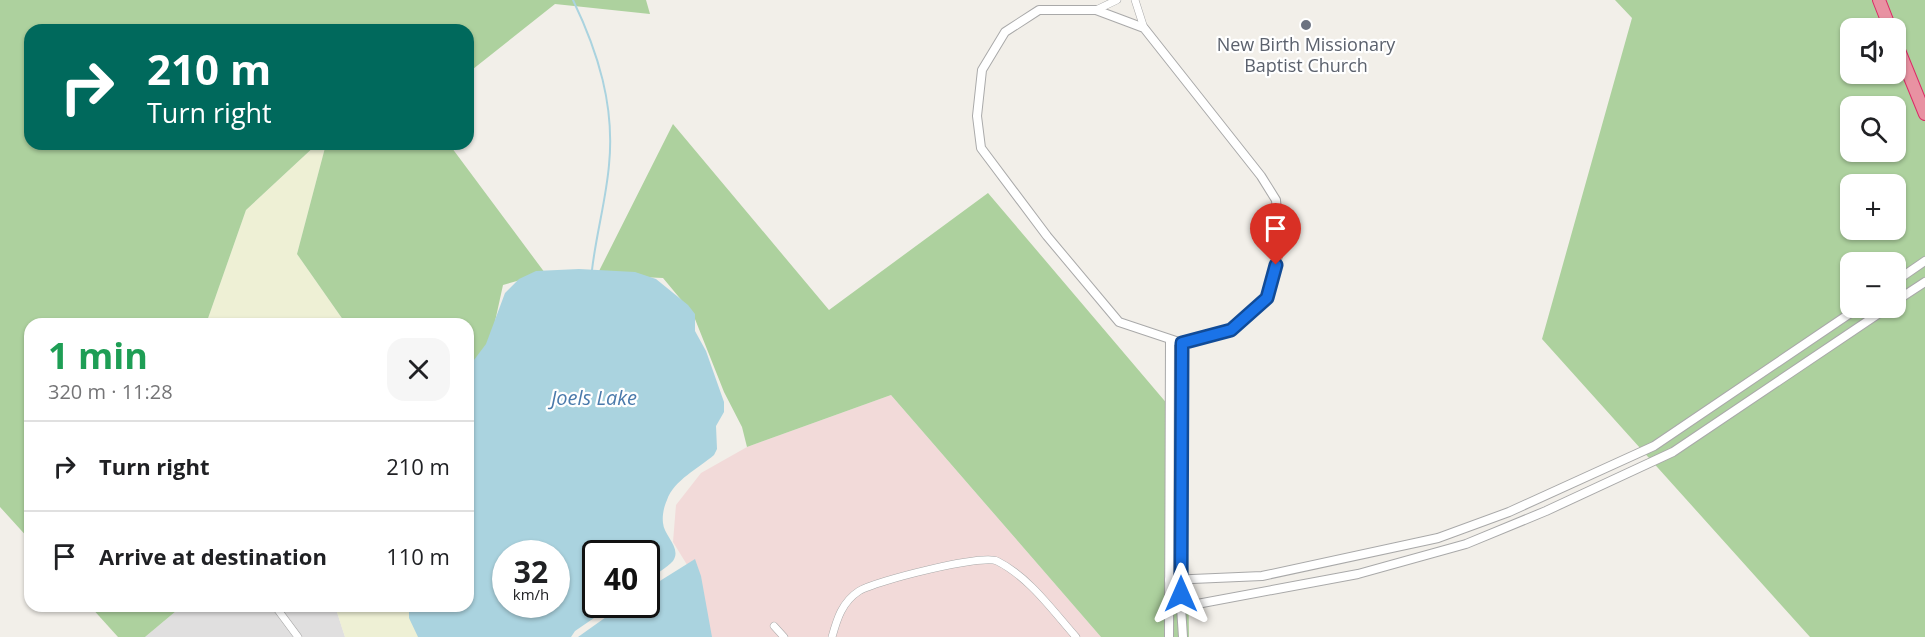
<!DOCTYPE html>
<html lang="en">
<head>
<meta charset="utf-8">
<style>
	body { margin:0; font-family:"Open Sans",sans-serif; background:#f6f6f6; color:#202124; height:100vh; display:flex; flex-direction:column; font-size:22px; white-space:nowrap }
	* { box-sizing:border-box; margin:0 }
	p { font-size:20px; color:#757577 }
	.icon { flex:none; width:33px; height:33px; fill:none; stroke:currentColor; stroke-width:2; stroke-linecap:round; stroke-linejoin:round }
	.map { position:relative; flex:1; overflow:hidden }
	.side { position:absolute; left:24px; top:318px; width:450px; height:294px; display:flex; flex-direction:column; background:#fff; border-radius:18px; box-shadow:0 2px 4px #0004 }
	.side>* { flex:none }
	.banner { position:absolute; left:24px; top:24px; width:450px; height:126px; border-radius:18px; box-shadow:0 2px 4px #0004; background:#00695c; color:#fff; overflow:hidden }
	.tools { position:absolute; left:1840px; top:18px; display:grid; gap:12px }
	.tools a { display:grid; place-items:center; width:66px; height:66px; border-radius:12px; background:#fff; box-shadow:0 2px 4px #0004; font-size:30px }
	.speed { position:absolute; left:492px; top:540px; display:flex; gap:12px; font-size:30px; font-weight:700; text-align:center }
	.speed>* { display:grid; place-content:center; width:78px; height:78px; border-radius:50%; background:#fff; box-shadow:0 2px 4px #0004; line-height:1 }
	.speed small { font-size:15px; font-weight:400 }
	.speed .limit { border:3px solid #111; border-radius:9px; background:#fff; color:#111 }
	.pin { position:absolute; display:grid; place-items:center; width:51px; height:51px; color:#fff; margin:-62px -26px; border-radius:50% 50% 50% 0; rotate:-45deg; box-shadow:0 0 6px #0007 }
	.pin .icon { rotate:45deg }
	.me { position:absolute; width:66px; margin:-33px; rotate:0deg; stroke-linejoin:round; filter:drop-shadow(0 0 4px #0008) }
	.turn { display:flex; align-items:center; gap:21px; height:126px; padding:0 24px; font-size:27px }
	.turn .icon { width:78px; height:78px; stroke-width:2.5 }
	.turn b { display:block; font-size:42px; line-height:51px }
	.round { display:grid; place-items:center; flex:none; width:63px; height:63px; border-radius:18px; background:#f6f6f6 }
	.summary { display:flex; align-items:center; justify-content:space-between; height:102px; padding:0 24px }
	h1 { font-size:36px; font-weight:700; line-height:45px; color:#1e9e55 }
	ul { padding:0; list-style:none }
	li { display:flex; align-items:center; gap:18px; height:90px; padding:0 24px; border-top:2px solid #e0e0e0 }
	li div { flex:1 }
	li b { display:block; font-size:22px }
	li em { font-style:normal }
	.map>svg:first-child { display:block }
	.residential { fill:#e0dfdf }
	.commercial { fill:#f2dad9 }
	.farmland { fill:#eef0d5 }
	.forest { fill:#add19e; fill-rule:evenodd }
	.water { fill:#aad3df; fill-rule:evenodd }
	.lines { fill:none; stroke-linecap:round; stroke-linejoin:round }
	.stream { stroke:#aad3df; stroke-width:2 }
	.minor-casing { stroke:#a9a9a9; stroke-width:8 }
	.tertiary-casing { stroke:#a9a9a9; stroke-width:10 }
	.motorway-casing { stroke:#dc2a67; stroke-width:14 }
	.minor { stroke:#fff; stroke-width:7 }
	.tertiary { stroke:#fff; stroke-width:8 }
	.motorway { stroke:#e892a2; stroke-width:12 }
	.route-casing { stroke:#114b97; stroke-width:15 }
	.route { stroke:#1a73e8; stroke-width:10 }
	.worship-dot { fill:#6b7280; stroke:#fff; stroke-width:2 }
	.labels { text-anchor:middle; stroke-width:4.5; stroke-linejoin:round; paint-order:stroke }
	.worship-label { font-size:18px; fill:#5b616d; stroke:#fff }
	.water-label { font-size:20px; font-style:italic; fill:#4a7aab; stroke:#fff }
</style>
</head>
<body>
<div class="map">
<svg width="1925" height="637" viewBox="0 0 1925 637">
	<rect width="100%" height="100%" fill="#f2efe9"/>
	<!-- residential -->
	<polygon class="residential" points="182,606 335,606 345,637 145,637"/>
	<!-- commercial -->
	<polygon class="commercial" points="891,395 1101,637 708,637 689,568 673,542 676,505 701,473 747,447"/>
	<!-- farmland -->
	<g class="farmland">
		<polygon points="317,144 326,144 297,254 346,324 206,324 246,210"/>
		<polygon points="335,606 419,606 440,637 345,637"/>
	</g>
	<!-- forest -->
	<g class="forest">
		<polygon points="0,0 646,0 650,14 555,4 468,73 468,30 30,30 30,144 317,144 246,210 206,324 30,324 30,540 0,507"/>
		<path d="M1615,0H1925V637H1810L1542,339L1632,18ZM1851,28H1896V74H1851ZM1851,106H1896V152H1851ZM1851,184H1896V230H1851ZM1851,262H1896V308H1851Z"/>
		<polygon points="673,124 829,310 988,193 1186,426 1189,637 1101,637 891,395 747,447 742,427 724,392 693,314 663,278 597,275"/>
		<polygon points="326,144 449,144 545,273 503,285 489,349 468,387 468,324 346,324 297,254"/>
		<polygon points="90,606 182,606 145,637 118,637"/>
	</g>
	<!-- water -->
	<g class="water">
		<path d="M579,269L635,272L656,279L688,305L695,314V331L706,351L724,402V412L716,426L717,449L714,455C699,468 674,480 667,500C664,506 662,516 663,523C664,536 682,548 673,561C667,568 655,574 647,580L646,554H596V604L613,605L575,631L571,637H418L409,618V606H468V368L486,344L505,293L519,279L536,271ZM506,554H556V604H506Z"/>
		<polygon points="695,559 701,576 712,637 578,637 623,605 646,604 647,589"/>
	</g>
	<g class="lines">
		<!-- stream -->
		<g class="stream">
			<path d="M573,0C598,52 615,106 609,165C606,200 596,235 592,270"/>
			<polyline points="649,578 651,586"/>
		</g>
		<!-- minor casing -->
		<g class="minor-casing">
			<g id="minor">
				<polyline points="1135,0 1144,28"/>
				<polyline points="1096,10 1117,0"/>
				<polyline points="275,606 298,637"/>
				<polyline points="774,626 784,637"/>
				<path d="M832,637C837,619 842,602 859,591C875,581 982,554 997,561C1029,577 1053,611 1076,637"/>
			</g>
		</g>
		<!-- tertiary casing -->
		<g class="tertiary-casing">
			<g id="tertiary">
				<polygon points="1039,10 1096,10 1144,28 1261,176 1276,200 1280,248 1267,298 1231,330 1182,343 1119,322 1047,236 981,148 977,116 982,70 1005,32"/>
				<polyline points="1896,281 1925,261"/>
				<polyline points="1896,301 1925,282"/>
				<polyline points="1182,343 1181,607 1183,637"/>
				<polyline points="1169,580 1262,576 1438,538 1509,512 1654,446 1858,308"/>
				<polyline points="1168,606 1181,607 1358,574 1466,544 1546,511 1673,452 1887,308"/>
				<polyline points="1169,637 1170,340"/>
			</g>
		</g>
		<!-- motorway casing -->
		<g class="motorway-casing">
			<g id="motorway">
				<polyline points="1879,0 1890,28"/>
				<polyline points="1896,43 1925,114"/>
			</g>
		</g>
		<!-- minor -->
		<use href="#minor" class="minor"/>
		<!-- tertiary -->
		<use href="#tertiary" class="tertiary"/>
		<!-- motorway -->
		<use href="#motorway" class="motorway"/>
	</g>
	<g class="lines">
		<!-- route casing -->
		<g class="route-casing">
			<polyline id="route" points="1181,594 1182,343 1231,330 1267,298 1276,265"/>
		</g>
		<!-- route -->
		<use href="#route" class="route"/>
	</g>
	<!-- markers -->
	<circle class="worship-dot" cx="1306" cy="25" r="6"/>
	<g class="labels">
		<!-- worship labels -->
		<g class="worship-label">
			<text x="1306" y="51">New Birth Missionary<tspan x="1306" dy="21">Baptist Church</tspan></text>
		</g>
		<!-- water labels -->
		<g class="water-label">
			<text x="594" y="405">Joels Lake</text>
		</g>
	</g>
</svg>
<div class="tools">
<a><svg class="icon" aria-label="sound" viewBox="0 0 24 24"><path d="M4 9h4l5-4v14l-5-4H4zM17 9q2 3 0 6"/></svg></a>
<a><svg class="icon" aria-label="search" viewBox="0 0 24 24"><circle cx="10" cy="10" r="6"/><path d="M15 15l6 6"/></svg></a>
<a>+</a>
<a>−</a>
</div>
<div class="speed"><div>32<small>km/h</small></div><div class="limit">40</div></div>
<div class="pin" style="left:1276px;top:265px;background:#d93025"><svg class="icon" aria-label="arrive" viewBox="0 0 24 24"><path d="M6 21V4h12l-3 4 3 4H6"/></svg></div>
<svg class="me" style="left:1181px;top:594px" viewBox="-20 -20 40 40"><path d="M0-17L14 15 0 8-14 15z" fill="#1a73e8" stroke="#fff" stroke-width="4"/></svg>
<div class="banner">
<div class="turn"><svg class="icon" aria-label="right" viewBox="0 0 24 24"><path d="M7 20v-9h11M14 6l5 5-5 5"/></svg><div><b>210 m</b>Turn right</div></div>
</div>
<section class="side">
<div class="summary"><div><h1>1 min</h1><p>320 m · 11:28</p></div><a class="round"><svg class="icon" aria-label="close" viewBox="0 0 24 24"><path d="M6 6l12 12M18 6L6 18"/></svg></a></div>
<ul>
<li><svg class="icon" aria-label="right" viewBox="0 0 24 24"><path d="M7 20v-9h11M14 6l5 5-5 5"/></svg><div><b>Turn right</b></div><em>210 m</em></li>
<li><svg class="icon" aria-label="arrive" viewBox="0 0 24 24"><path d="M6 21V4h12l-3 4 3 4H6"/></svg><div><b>Arrive at destination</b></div><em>110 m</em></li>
</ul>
</section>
</div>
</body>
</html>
